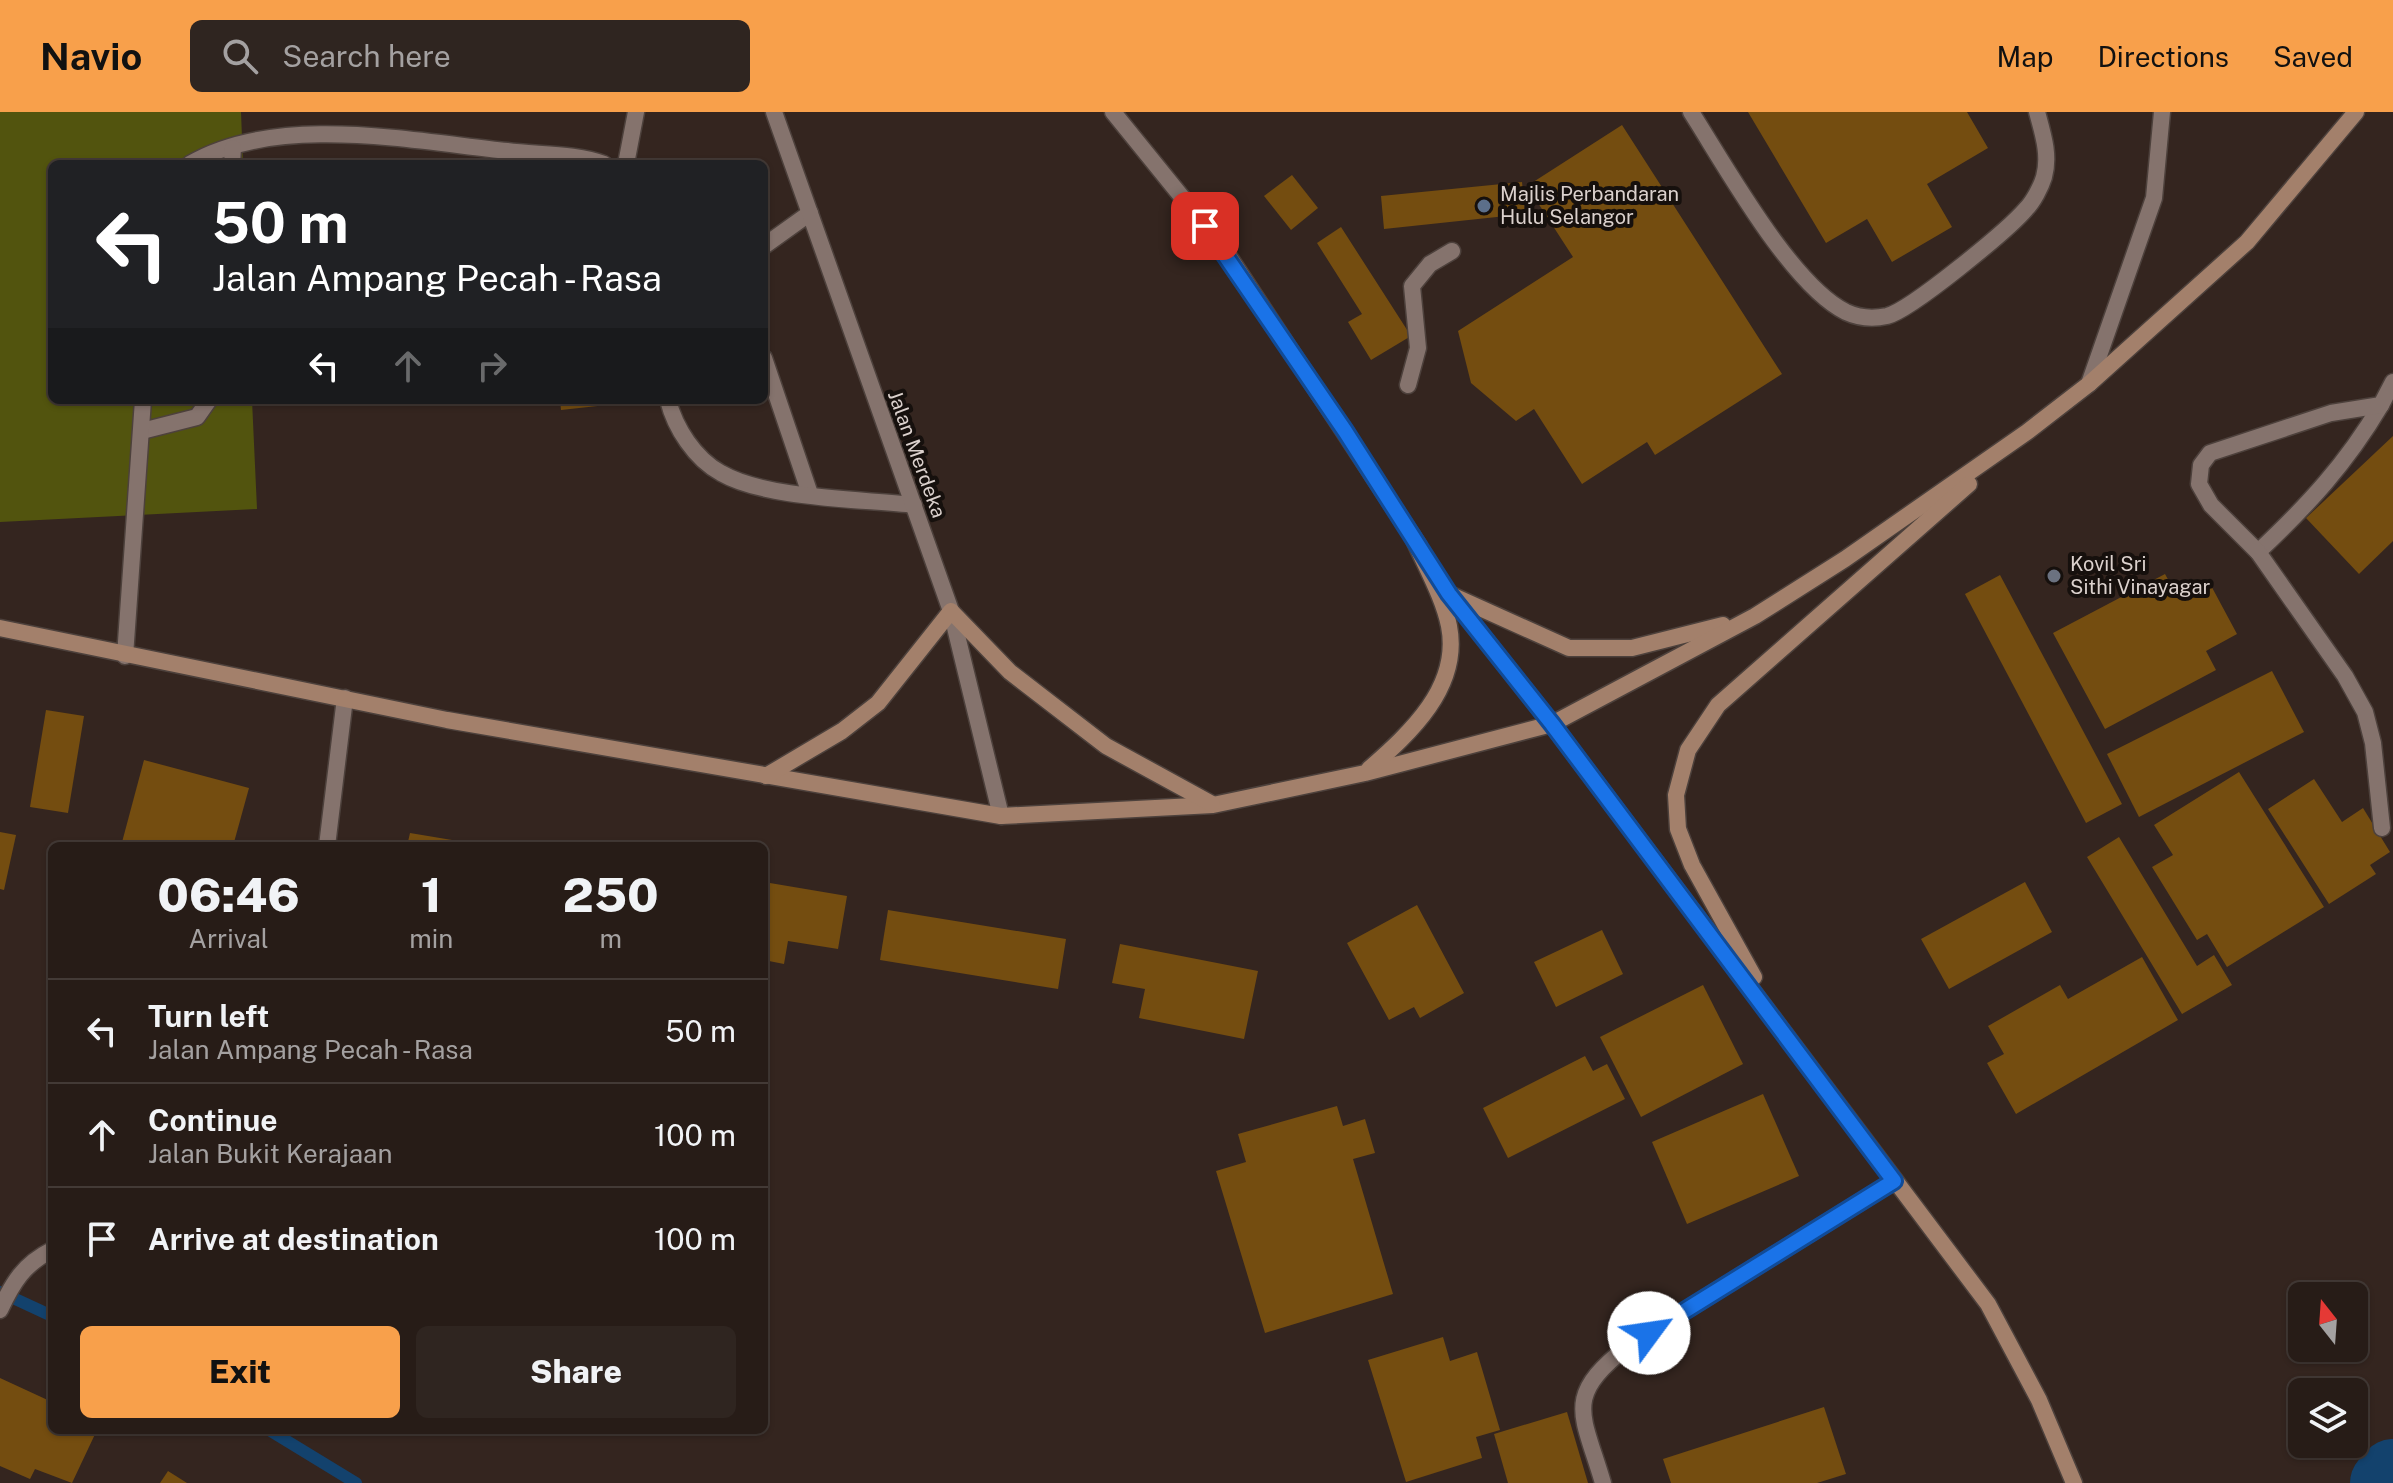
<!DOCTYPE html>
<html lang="en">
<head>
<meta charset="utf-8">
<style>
	body { margin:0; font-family:"Public Sans",sans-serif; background:#2f2520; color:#f1f3f6; height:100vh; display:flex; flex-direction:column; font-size:30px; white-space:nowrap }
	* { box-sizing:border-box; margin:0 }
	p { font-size:26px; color:#a4a1a1 }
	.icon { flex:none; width:44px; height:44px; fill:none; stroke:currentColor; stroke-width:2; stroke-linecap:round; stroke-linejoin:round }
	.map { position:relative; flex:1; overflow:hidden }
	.panel { position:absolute; left:48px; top:730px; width:720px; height:592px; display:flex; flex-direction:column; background:#271c17; border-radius:12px; box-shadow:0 2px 6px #0004,0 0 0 2px #433a36 }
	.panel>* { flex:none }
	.top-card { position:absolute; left:48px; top:48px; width:720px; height:244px; border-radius:12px; box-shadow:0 2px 6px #0004,0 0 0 2px #433a36; background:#202124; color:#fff; overflow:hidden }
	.needle { width:52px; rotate:343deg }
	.buttons { position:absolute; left:2288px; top:1170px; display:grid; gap:16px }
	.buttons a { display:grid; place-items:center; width:80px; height:80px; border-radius:12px; background:#271c17; box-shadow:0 2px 6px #0004,0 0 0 2px #433a36; font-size:40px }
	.pin { position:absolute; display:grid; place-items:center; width:68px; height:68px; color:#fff; margin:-34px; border-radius:16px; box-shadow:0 4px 12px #0006 }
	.me { position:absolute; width:88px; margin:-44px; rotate:59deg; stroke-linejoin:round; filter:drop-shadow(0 0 6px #0008) }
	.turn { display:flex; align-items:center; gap:28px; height:168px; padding:0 32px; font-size:36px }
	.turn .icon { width:104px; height:104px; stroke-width:2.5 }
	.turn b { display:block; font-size:56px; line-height:68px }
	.lanes { display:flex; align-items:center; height:76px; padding:0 32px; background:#0003; justify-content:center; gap:40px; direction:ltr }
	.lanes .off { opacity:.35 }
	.eta { display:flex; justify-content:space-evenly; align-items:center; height:136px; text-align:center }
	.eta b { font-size:48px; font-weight:800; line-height:56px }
	.button { display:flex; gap:16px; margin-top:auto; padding:16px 32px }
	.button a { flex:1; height:92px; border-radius:12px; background:#f8a04b; color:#111; font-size:32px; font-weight:800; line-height:92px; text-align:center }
	.button a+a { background:#2f2520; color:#f1f3f6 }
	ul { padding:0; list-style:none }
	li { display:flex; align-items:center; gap:24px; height:104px; padding:0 32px; border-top:2px solid #433a36 }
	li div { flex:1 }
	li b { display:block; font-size:30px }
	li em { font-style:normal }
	header { display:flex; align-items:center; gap:48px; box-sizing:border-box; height:112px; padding:0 40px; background:#f8a04b; color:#111 }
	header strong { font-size:38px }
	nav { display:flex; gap:44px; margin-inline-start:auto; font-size:28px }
	.search { width:560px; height:72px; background:#2f2520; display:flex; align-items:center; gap:20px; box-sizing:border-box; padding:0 28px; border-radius:12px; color:#a4a1a1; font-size:30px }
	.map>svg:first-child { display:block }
	.green { fill:#52540e }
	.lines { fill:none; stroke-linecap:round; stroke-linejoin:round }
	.stream { stroke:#13426d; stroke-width:12 }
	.river { stroke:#13426d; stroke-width:70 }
	.building { fill:#744d10 }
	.service-casing { stroke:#4d413c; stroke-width:19 }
	.minor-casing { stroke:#4d413c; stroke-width:19 }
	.tertiary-casing { stroke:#4d413c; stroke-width:19 }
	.secondary-casing { stroke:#4d413c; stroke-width:19 }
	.service { stroke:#85736d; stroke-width:16 }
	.minor { stroke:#85736d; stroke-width:16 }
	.tertiary { stroke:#85736d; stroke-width:16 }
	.secondary { stroke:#a3806b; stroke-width:16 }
	.route-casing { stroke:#114b97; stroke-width:20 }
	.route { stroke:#1a73e8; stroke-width:14 }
	.service-dot { fill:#5c6f8a; stroke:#16100d; stroke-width:3 }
	.worship-dot { fill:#6b7280; stroke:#16100d; stroke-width:3 }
	.labels { text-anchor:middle; stroke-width:8; stroke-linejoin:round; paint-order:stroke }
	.poi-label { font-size:20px; fill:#dbd1cd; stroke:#16100d; text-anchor:start }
	.street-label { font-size:20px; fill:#dbd1cd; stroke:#16100d }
</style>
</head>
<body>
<header>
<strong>Navio</strong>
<div class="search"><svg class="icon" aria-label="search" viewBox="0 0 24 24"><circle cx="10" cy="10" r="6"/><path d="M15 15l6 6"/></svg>Search here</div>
<nav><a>Map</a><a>Directions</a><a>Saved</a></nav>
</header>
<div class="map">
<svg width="2393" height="1371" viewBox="0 0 2393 1371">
	<rect width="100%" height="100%" fill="#34251f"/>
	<!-- green -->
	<polygon class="green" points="0,0 241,0 243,52 52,52 52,288 252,288 257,397 0,410"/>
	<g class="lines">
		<!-- stream -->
		<g class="stream">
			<polyline points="0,1180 52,1204"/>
			<polyline points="269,1318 356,1371"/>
		</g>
		<!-- river -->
		<polyline class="river" points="2385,1371 2393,1362"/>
	</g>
	<!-- building -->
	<g class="building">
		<polygon points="1748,0 1967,0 1988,36 1927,72 1952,115 1892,150 1867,107 1826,131"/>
		<polygon points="1622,13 1782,262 1655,343 1647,330 1582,372 1534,297 1516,309 1471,271 1458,219 1573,145 1527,74"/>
		<polygon points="1292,63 1318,96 1291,118 1264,84"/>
		<polygon points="1522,70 1525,102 1384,117 1381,84"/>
		<polygon points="1341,115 1411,224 1371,248 1348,210 1362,202 1317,131"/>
		<polygon points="560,288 633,288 634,290 561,298"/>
		<polygon points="2393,324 2393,429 2359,462 2306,406"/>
		<polygon points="2165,462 2177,484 2208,468 2237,522 2206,539 2216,558 2105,617 2053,521"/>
		<polygon points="2000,463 2122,692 2086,711 1965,482"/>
		<polygon points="2272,559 2304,620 2139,705 2107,642"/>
		<polygon points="46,598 84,604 68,701 30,695"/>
		<polygon points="144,648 249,676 233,734 121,734"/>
		<polygon points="2239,660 2324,795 2227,855 2207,822 2197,828 2152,755 2173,743 2154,713"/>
		<polygon points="2314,667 2342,710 2363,696 2390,740 2370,753 2376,762 2329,792 2268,697"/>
		<polygon points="0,720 16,723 4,778 0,777"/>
		<polygon points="410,721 470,731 469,734 407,734"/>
		<polygon points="2119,725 2197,854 2214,843 2232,873 2182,902 2087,745"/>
		<polygon points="764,770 847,784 838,837 788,829 784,852 764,848"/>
		<polygon points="2025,770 2052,820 1949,877 1921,827"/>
		<polygon points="1417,793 1464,881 1420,906 1414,895 1389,908 1347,831"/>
		<polygon points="888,798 1066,827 1058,877 880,848"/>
		<polygon points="1602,818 1623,862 1556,895 1534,850"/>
		<polygon points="1120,832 1258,859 1244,927 1139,906 1145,877 1112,871"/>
		<polygon points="2142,845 2178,908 2016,1002 1987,951 2004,942 1988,914 2060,873 2068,887"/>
		<polygon points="1703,873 1743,952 1641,1005 1600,925"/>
		<polygon points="1585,944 1593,959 1607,952 1625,987 1508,1046 1483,996"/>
		<polygon points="1763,982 1799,1064 1687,1112 1652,1030"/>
		<polygon points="1337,994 1343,1014 1365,1007 1375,1041 1353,1047 1393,1182 1265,1221 1216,1059 1246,1050 1238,1022"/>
		<polygon points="1443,1225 1450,1249 1477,1240 1500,1318 1476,1325 1482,1346 1406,1370 1368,1248"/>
		<polygon points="0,1266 52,1290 52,1318 97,1318 72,1371 35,1357 30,1367 0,1354"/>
		<polygon points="1824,1295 1846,1362 1817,1371 1671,1371 1663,1347"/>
		<polygon points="1567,1300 1588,1371 1508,1371 1494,1322"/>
		<polygon points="168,1359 187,1371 160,1371"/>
	</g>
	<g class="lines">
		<!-- service casing -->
		<g class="service-casing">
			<g id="service">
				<polyline points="1113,0 1224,137 1419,434"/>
				<path d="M1691,0C1725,53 1791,173 1846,200C1859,206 1873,207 1887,204C1911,198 2008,118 2026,97C2033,90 2041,75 2044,65C2050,43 2043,22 2037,0"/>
				<path d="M190,52C277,1 412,29 507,39C537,43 576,41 604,52"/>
				<polyline points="232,52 233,36"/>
				<polyline points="626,52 636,0"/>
				<polyline points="764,134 810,101"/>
				<polyline points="764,246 810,382"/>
				<polyline points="2089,272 2154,86 2162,0"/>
				<polyline points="1408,273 1418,236 1412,174 1430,152 1452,139"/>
				<path d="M668,288C675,316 695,347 721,361C766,387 861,387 914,393"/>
				<polyline points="142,319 197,305 209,288"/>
				<path d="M2258,440C2308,393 2346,352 2381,293"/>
				<polyline points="1446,478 1552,612"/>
				<polyline points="125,544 143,288"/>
				<polyline points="2382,716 2373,631 2365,600 2345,564 2258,440 2211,393 2199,372 2201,353 2210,341 2331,301 2381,293 2393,270"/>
				<polyline points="327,734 345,586"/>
				<path d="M0,1198C13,1170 24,1152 52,1138"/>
			</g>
		</g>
		<!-- minor casing -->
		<g class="minor-casing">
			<path id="minor" d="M1603,1371C1582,1300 1563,1285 1628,1234L1894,1069"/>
		</g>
		<!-- tertiary casing -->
		<g class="tertiary-casing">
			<polyline id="tertiary" points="774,0 951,499 1001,704"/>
		</g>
		<!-- secondary casing -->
		<g class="secondary-casing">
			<g id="secondary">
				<polyline points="1449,482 1569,536 1632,536 1723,513"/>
				<polyline points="0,516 447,608 1001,704 1213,693 1365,661 1552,612 1755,504 1845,447 2027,320 2089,272 2247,130 2356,0"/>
				<polyline points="1552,612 1988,1192 2039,1288 2074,1371"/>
				<path d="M1369,657C1410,621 1461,575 1449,514C1443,484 1424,452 1412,423"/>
				<polyline points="766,664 842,619 878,591 951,499 1010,560 1106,634 1212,692"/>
				<polyline points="1754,865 1692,753 1678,717 1676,683 1688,638 1718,593 1969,372"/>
			</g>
		</g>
		<!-- service -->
		<use href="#service" class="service"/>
		<!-- minor -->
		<use href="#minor" class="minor"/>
		<!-- tertiary -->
		<use href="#tertiary" class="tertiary"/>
		<!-- secondary -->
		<use href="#secondary" class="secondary"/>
	</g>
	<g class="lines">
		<!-- route casing -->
		<g class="route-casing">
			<polyline id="route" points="1205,114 1345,319 1449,482 1552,612 1894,1069 1649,1221"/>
		</g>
		<!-- route -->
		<use href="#route" class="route"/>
	</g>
	<!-- markers -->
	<circle class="service-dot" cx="1484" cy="94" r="8"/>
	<circle class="worship-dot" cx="2054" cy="464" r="8"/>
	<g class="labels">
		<!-- poi labels -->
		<g class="poi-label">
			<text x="1500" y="89">Majlis Perbandaran<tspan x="1500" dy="23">Hulu Selangor</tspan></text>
			<text x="2070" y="459">Kovil Sri<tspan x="2070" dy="23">Sithi Vinayagar</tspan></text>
		</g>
		<!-- street labels -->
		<g class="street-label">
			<text transform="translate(917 342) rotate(70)" y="7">Jalan Merdeka</text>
		</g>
	</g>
</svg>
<div class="buttons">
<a><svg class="needle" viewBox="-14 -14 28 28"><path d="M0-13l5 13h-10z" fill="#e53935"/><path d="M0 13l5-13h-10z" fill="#a4a1a1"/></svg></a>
<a><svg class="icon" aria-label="layers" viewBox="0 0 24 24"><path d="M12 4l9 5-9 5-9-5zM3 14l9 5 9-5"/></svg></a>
</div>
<div class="pin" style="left:1205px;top:114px;background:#d93025"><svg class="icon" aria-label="arrive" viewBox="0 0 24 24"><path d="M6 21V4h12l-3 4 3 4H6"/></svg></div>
<svg class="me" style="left:1649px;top:1221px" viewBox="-20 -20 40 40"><circle r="19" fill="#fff"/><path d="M0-13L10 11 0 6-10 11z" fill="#1a73e8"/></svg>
<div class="top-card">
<div class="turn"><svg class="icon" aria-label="left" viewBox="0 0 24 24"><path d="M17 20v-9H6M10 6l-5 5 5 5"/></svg><div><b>50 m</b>Jalan Ampang Pecah - Rasa</div></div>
<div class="lanes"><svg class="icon" aria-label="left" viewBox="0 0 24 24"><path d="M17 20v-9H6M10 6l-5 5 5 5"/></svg><svg class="icon off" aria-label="ahead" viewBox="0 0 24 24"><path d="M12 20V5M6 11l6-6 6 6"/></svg><svg class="icon off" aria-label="right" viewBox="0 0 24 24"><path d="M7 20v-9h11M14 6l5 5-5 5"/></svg></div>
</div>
<section class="panel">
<div class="eta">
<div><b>06:46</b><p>Arrival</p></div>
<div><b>1</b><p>min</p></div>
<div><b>250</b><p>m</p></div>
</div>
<ul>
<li><svg class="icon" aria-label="left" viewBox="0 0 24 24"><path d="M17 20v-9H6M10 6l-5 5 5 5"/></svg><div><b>Turn left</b><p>Jalan Ampang Pecah - Rasa</p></div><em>50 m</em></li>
<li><svg class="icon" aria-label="ahead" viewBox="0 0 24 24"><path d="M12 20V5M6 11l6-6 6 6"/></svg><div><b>Continue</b><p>Jalan Bukit Kerajaan</p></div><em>100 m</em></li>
<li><svg class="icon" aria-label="arrive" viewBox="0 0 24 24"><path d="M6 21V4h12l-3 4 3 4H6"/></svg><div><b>Arrive at destination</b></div><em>100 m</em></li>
</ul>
<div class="button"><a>Exit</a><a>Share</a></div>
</section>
</div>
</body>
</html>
